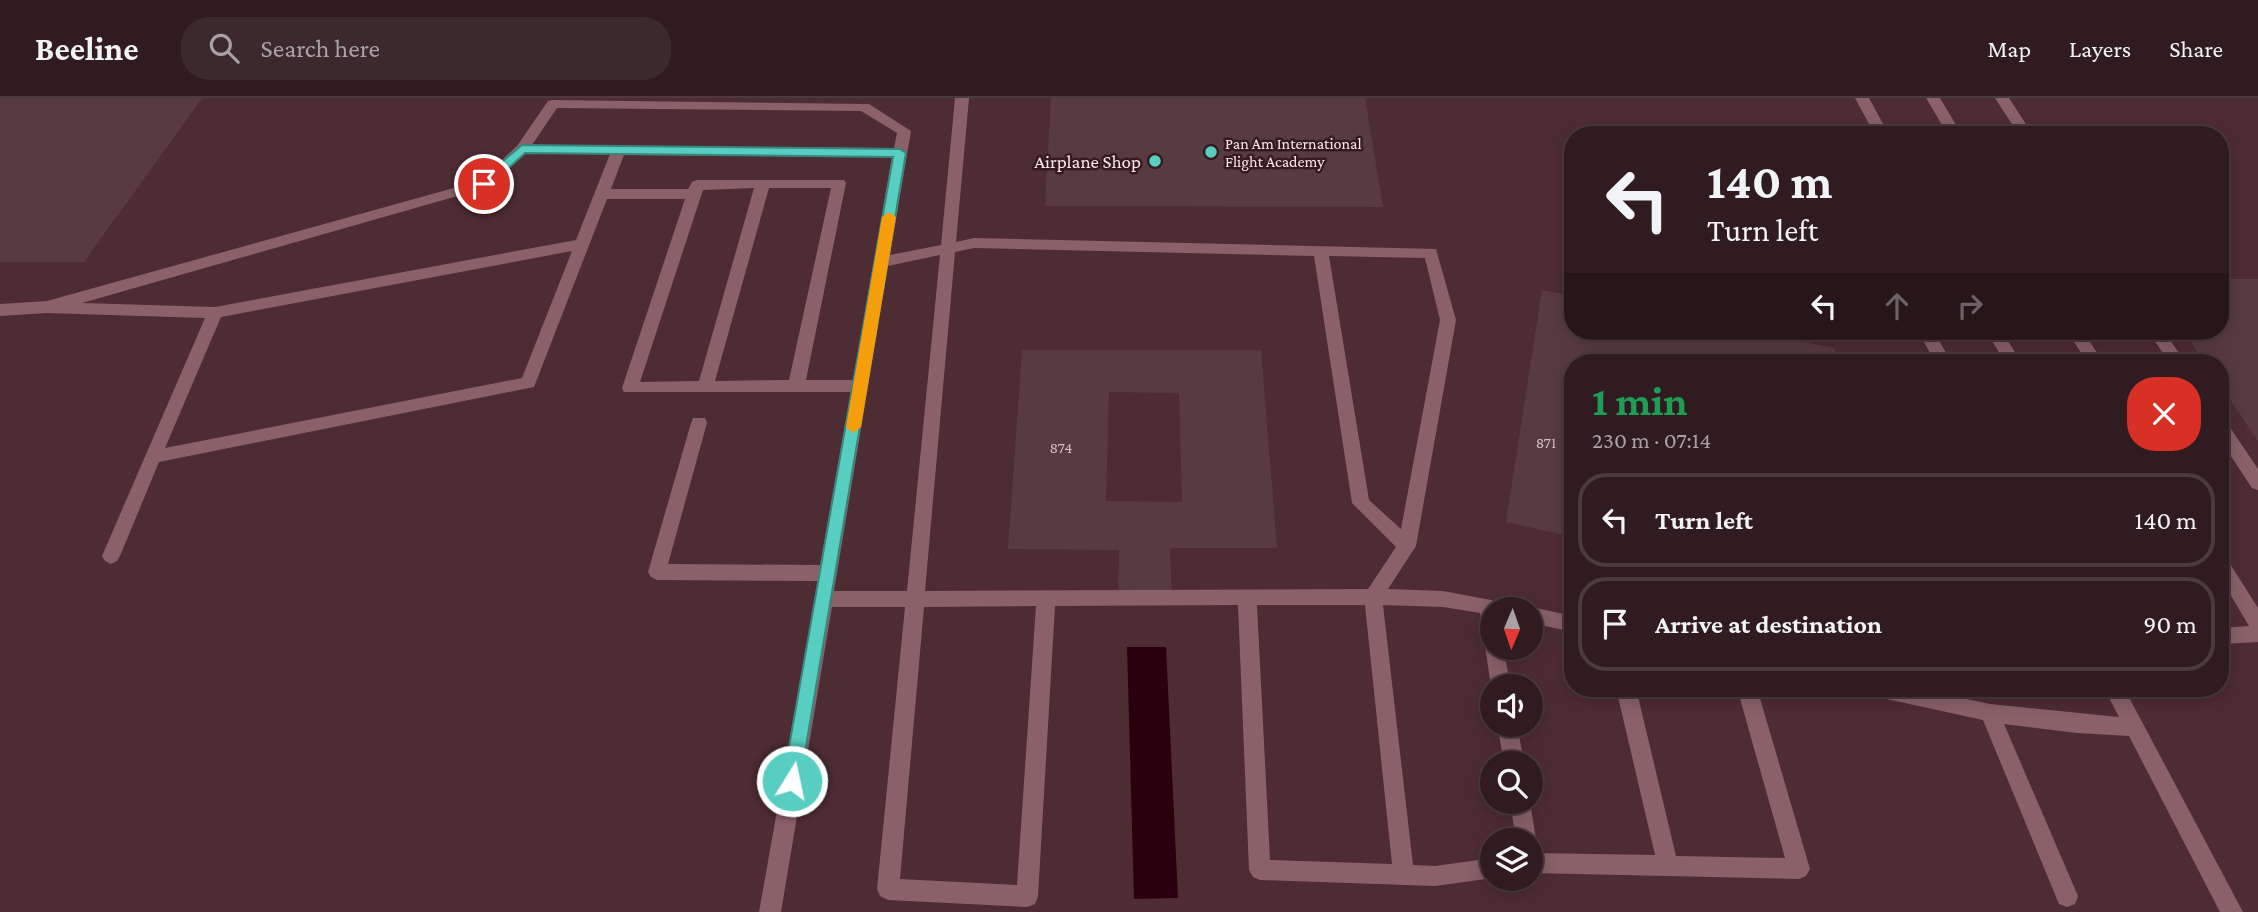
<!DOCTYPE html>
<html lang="en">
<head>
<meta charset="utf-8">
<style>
	body { margin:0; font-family:"Crimson Pro",serif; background:#3c292d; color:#f1f3f6; height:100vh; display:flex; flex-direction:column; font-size:26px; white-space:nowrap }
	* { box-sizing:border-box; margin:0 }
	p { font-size:23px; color:#a8a1a5 }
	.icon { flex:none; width:38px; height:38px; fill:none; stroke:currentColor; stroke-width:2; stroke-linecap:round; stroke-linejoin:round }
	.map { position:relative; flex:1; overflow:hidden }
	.sheet { position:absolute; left:1564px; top:256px; width:665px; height:343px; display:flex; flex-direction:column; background:#301c20; border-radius:28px; box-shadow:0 4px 18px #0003,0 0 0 2px #4b3a3e }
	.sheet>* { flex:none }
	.top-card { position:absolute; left:1564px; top:28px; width:665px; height:214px; border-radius:28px; box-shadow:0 4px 18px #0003,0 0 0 2px #4b3a3e; background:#301c20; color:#f1f3f6; overflow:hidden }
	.needle { width:46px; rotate:182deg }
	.buttons { position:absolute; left:1480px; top:499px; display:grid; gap:14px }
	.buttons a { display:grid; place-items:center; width:63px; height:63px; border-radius:50%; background:#301c20; box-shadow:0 4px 18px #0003,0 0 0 2px #4b3a3e; font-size:35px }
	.pin { position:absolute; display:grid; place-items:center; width:60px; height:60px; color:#fff; margin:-30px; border:4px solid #fff; border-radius:50%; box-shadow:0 2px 7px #0007 }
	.me { position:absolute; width:77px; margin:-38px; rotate:10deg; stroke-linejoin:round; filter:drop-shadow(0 0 5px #0008) }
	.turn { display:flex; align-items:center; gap:24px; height:147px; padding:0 28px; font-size:32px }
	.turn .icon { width:91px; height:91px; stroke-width:2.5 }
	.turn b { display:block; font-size:49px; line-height:60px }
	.lanes { display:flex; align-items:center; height:66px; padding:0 28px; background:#0003; justify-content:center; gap:35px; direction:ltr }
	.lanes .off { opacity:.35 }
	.round { display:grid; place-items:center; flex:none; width:74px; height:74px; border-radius:28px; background:#3c292d }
	.head { display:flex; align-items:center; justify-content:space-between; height:119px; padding:0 28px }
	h1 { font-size:42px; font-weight:700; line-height:52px; color:#1e9e55 }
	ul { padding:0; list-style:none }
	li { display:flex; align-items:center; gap:21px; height:94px; margin:0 14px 10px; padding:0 14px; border:4px solid #4b3a3e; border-radius:28px }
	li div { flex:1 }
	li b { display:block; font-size:26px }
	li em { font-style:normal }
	header { display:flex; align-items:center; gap:42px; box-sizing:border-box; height:98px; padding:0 35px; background:#301c20; border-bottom:2px solid #4b3a3e }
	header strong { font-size:33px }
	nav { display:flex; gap:38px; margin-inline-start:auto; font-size:24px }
	.search { width:490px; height:63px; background:#3c292d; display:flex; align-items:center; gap:18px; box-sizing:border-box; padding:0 24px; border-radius:28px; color:#a8a1a5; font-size:26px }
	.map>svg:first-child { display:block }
	.built { fill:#4e2c34; fill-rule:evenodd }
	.water { fill:#2a000e }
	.building { fill:#583b41; fill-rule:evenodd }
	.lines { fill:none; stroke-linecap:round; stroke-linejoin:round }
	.service { fill:#8a6169; fill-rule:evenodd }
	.route { fill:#57cec1; stroke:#39867d; stroke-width:2 }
	.slow { fill:#f59e0b }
	.poi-dot { fill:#57cec1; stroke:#351b21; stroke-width:2.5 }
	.labels { text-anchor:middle; stroke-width:5; stroke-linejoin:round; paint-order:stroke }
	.far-poi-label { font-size:16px; fill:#fce9ec; stroke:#351b21; text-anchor:start }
	.number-label { font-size:16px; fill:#d3bec1 }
	.poi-label { font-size:19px; fill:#fce9ec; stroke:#351b21; text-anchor:end }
</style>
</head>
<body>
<header>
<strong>Beeline</strong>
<div class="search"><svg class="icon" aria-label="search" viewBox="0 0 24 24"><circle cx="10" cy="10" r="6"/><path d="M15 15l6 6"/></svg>Search here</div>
<nav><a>Map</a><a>Layers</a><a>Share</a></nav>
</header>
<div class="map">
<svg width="2258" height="814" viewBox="0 0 2258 814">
	<rect width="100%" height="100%" fill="#40252b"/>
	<!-- built -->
	<path class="built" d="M0,0H2258V814H0ZM1573,37H2221V233H1573ZM1573,264H2221V590H1573ZM1493,511H1531V550H1493ZM1493,588H1531V626H1493ZM1493,665H1531V704H1493ZM1493,742H1531V780H1493Z"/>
	<!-- water -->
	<polygon class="water" points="1127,549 1166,549 1178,800 1134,801"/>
	<!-- building -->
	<g class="building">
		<polygon points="0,0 202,0 84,164 0,164"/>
		<polygon points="1051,0 1365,0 1383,109 1045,108"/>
		<polygon points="2221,181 2258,181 2258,343 2221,288 2221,264 2204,264 2183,233 2221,233"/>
		<polygon points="1542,192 1573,198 1573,233 1746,233 1835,250 1835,264 1573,264 1573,439 1506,424"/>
		<path d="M1022,252H1261L1277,450H1170L1172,505L1118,504L1119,452L1008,451ZM1109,294L1179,295L1182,404L1106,403Z"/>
	</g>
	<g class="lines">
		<!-- service -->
		<g class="service">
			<path d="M955,0H969L956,144L974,140L1436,151L1456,222L1416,448L1388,491L1443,493L1507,505L1509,511H1493V550H1503L1511,588H1493V591L1491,588L1480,515L1443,509L1383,507L1413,767L1435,768L1493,760V780L1435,788L1260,782L1253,779L1249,772L1238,507L1055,508L1038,798L1035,806L1027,809L888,802L880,798L877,791L905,509H832L781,814H759L818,483L657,482L651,479L648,474L691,325L693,320H705L707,325L668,466L820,467L851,294H624L622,290L685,101H607L534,289L159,364L120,458L117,463L111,466L105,463L102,458L205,220L47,215L0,218V206L47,203L479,83L517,48L548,3L553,2L869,6L911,33L890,157L941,147ZM557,10L861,13L897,35L894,50L532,47ZM525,56H610L576,142L215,209L82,205L489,89ZM624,57L892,59L853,282H806L846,85L844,82H697L692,84L688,91H611ZM754,90L699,283L640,284L703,92ZM769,90H831L789,282L715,283ZM974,150L1314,158L1352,405L1396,449L1368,491L925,493L955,154ZM572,153L522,280L165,350L221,219ZM940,157L907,493H834L888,168ZM1329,158L1425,160L1440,222L1401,431L1369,402ZM1257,507H1365L1392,766L1270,762ZM1036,508L1017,787L900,781L924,509Z"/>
			<polygon points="1855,0 1869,0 1889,37 1875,37"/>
			<polygon points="1926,0 1940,0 1962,37 1948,37"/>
			<polygon points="1995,0 2009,0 2033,37 2019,37"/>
			<polygon points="1918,233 1934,233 1951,264 1935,264"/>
			<polygon points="1986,233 2002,233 2021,264 2005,264"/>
			<polygon points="2067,233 2083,233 2103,264 2087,264"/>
			<polygon points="2148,233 2164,233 2185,264 2169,264"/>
			<polygon points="2221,324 2227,325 2258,371 2258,392 2252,390 2221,343"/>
			<polygon points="2221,458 2227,461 2258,510 2258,544 2221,546 2221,530 2249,528 2221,481"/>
			<polygon points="1531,509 1573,518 1573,534 1531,525 1531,511 1525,511"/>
			<polygon points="1616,590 1636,590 1676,758 1785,760 1737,590 1757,590 1810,771 1806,778 1799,781 1531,775 1531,755 1655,757"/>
			<polygon points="1867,590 1915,590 1990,606 2119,619 2104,590 2124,590 2243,814 2220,814 2129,638 2077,635 2004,626 2078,798 2075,806 2067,809 2059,806 1983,622 1877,599 1870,596"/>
			<polygon points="1497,626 1517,626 1524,665 1504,665"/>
			<polygon points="1510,704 1530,704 1536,742 1533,749 1531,750 1531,742 1516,742"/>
		</g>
	</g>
	<!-- route -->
	<polygon class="route" points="522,47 900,51 906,55 799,690 792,692 786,690 783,683 893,59 525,55 488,89 479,89 479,83"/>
	<!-- slow -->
	<polygon class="slow" points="889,114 896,119 861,329 853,335 846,329 882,119"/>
	<!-- markers -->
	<g class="poi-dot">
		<circle cx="1211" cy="54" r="7"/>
		<circle cx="1155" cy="63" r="7"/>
	</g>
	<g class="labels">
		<!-- far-poi labels -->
		<g class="far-poi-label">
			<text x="1225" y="51">Pan Am International<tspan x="1225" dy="18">Flight Academy</tspan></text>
		</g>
		<!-- number labels -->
		<g class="number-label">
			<text x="1546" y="350">871</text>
			<text x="1061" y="355">874</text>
		</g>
		<!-- poi labels -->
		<g class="poi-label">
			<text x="1141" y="70">Airplane Shop</text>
		</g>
	</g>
</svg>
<div class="buttons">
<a><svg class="needle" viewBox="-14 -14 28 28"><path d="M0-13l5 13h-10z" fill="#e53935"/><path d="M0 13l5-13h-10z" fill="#a8a1a5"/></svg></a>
<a><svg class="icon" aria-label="sound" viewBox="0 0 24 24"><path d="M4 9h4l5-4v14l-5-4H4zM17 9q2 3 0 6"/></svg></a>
<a><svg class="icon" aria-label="search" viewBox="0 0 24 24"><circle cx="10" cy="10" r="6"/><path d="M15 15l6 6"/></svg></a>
<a><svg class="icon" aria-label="layers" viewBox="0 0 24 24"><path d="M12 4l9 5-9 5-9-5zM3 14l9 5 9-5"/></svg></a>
</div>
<div class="pin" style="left:484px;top:86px;background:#d93025"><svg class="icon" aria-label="arrive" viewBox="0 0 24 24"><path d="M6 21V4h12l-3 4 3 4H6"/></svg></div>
<svg class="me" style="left:792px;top:683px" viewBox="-20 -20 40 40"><circle r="17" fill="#57cec1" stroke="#fff" stroke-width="3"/><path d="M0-11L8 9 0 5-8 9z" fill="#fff"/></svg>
<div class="top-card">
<div class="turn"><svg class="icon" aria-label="left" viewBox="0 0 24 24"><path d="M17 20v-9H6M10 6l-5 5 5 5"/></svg><div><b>140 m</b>Turn left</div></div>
<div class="lanes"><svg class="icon" aria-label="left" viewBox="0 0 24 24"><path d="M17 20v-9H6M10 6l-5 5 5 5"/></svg><svg class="icon off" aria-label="ahead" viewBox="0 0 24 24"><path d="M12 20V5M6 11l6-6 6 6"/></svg><svg class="icon off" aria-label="right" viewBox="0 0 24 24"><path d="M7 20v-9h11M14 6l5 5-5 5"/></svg></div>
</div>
<section class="sheet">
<div class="head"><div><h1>1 min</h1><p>230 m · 07:14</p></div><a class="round" style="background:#d93025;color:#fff"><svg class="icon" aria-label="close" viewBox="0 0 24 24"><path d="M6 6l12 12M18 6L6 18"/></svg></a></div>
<ul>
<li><svg class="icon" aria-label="left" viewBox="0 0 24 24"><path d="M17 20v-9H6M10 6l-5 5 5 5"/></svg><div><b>Turn left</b></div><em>140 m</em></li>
<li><svg class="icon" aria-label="arrive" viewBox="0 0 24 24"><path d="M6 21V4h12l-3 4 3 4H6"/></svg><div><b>Arrive at destination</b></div><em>90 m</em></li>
</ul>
</section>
</div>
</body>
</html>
